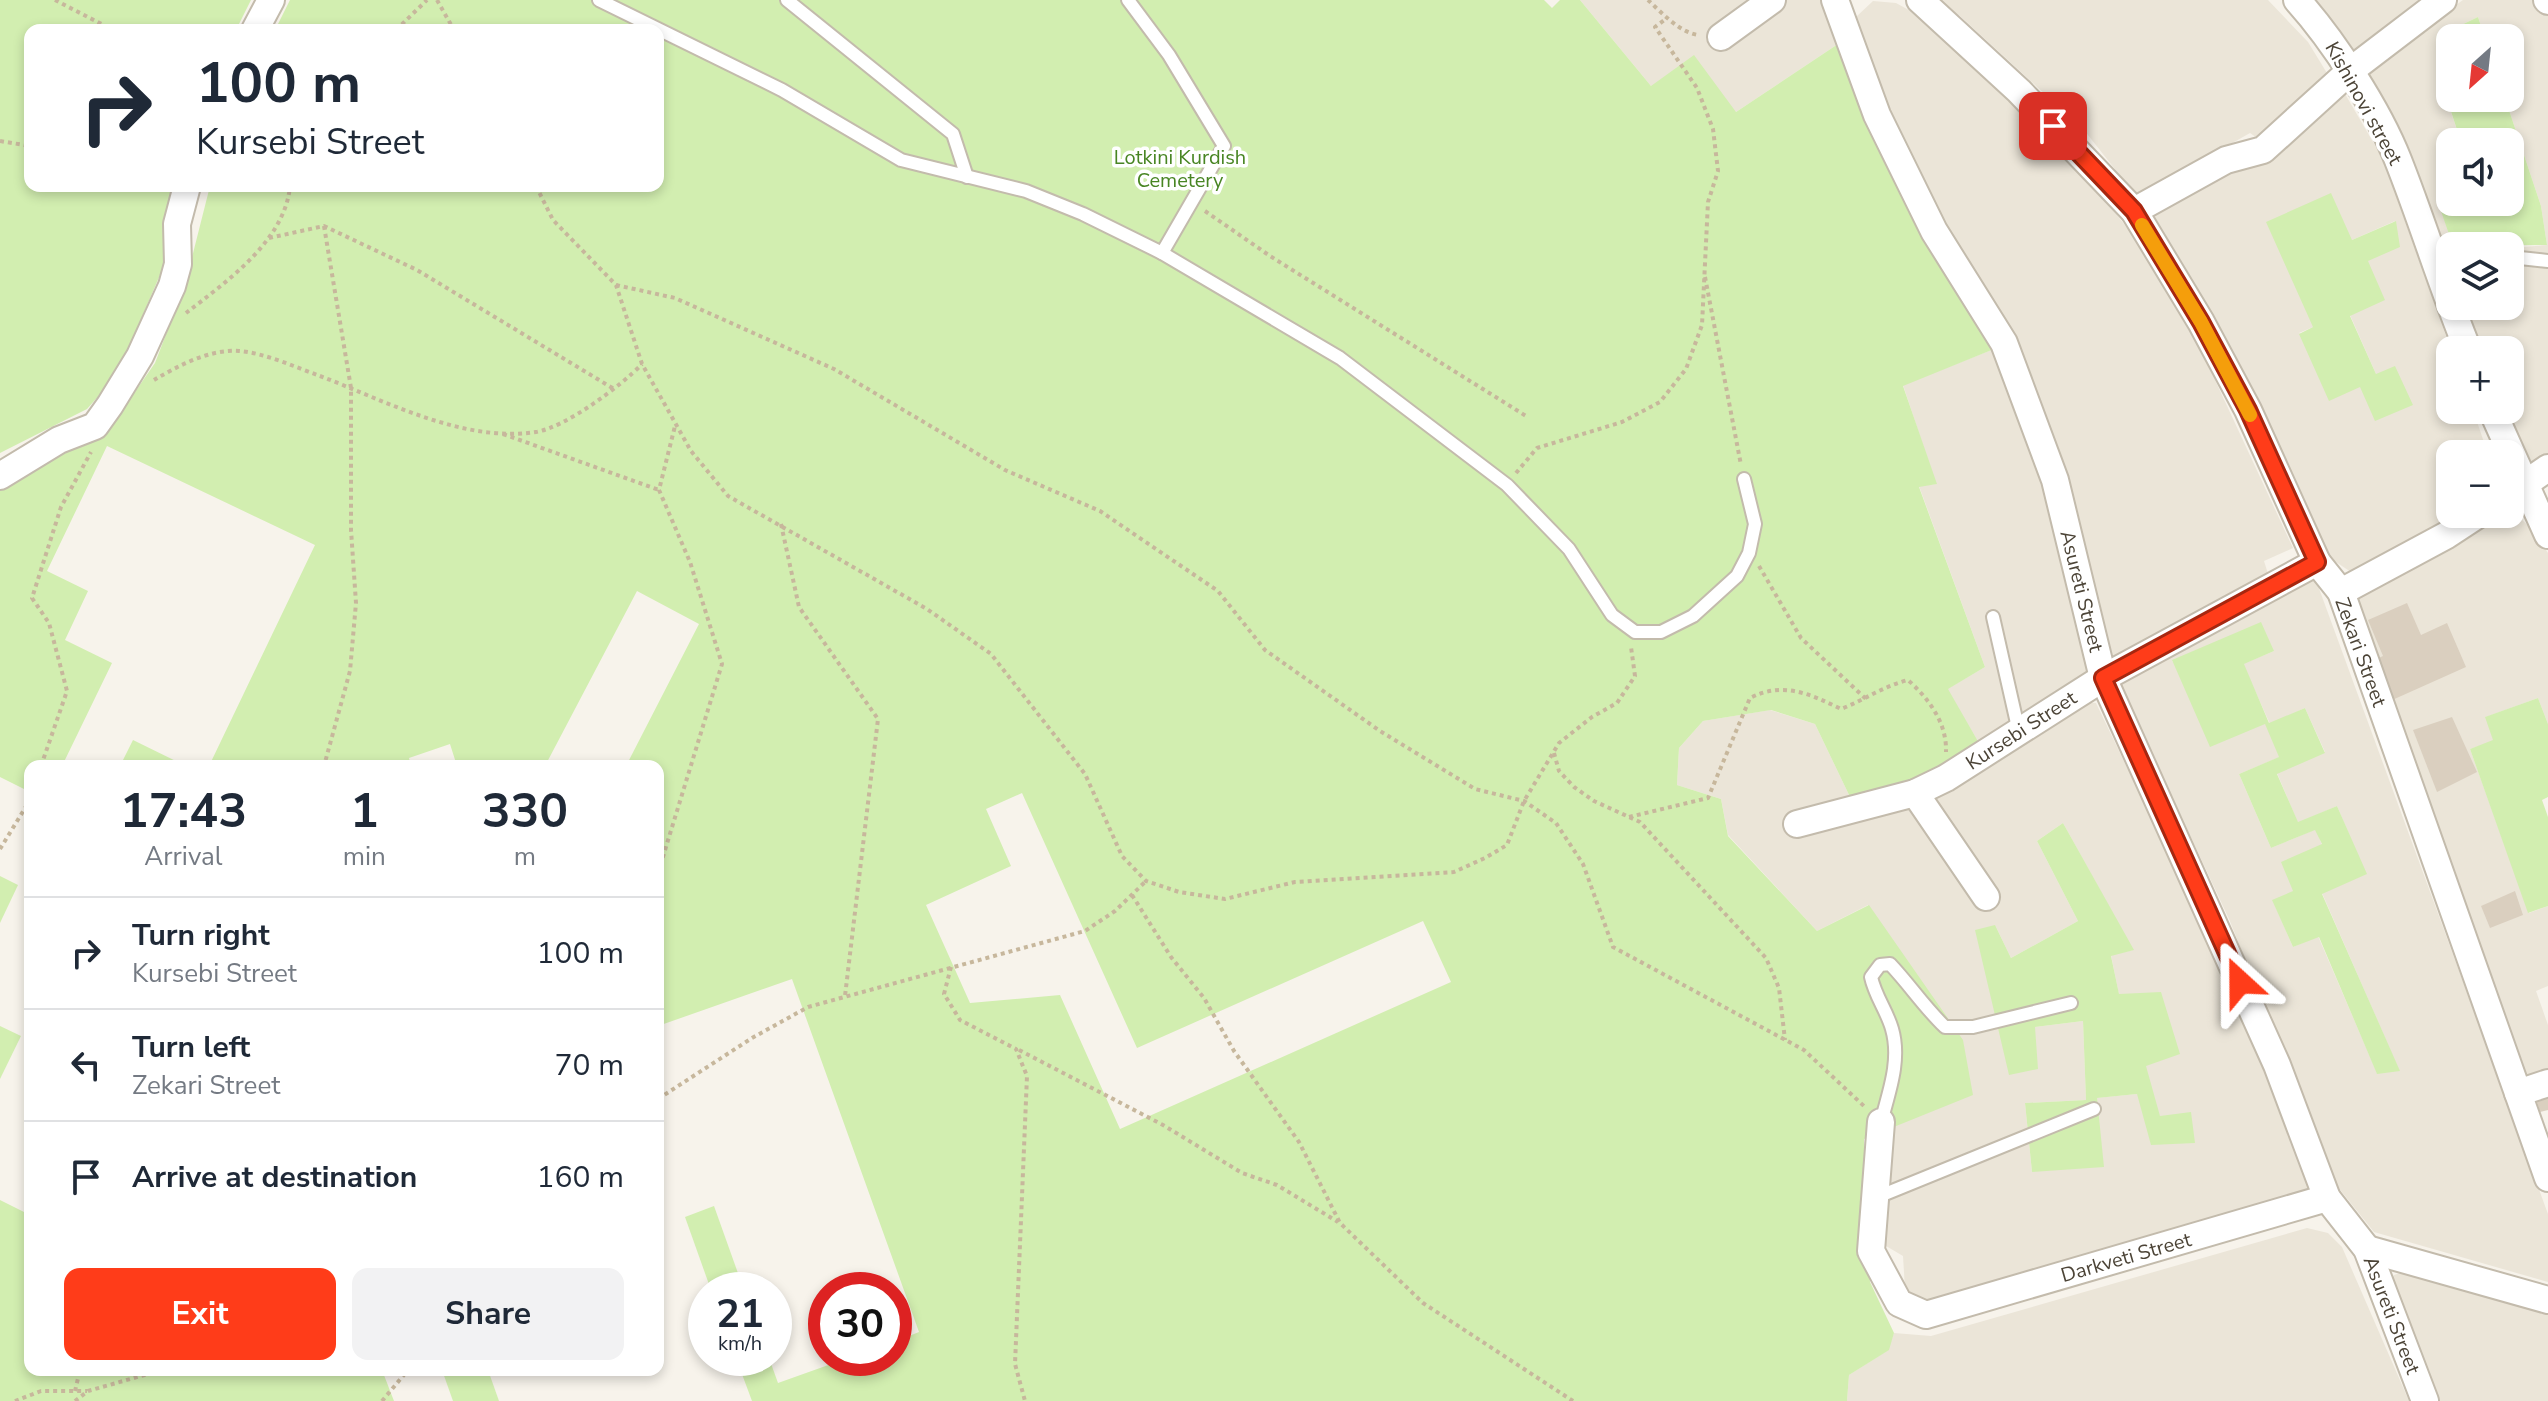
<!DOCTYPE html>
<html lang="en">
<head>
<meta charset="utf-8">
<style>
	body { margin:0; font-family:"Nunito Sans",sans-serif; background:#f2f2f3; color:#1f2937; height:100vh; display:flex; flex-direction:column; font-size:30px; white-space:nowrap }
	* { box-sizing:border-box; margin:0 }
	p { font-size:26px; color:#747a83 }
	.icon { flex:none; width:44px; height:44px; fill:none; stroke:currentColor; stroke-width:2; stroke-linecap:round; stroke-linejoin:round }
	.map { position:relative; flex:1; overflow:hidden }
	.side { position:absolute; left:24px; top:760px; width:640px; height:616px; display:flex; flex-direction:column; background:#fff; border-radius:16px; box-shadow:0 4px 12px #0003 }
	.side>* { flex:none }
	.guide { position:absolute; left:24px; top:24px; width:640px; height:168px; border-radius:16px; box-shadow:0 4px 12px #0003; background:#fff; color:#1f2937; overflow:hidden }
	.needle { width:52px; rotate:207deg }
	.buttons { position:absolute; left:2436px; top:24px; display:grid; gap:16px }
	.buttons a { display:grid; place-items:center; width:88px; height:88px; border-radius:16px; background:#fff; box-shadow:0 4px 12px #0003; font-size:40px }
	.speed { position:absolute; left:688px; top:1272px; display:flex; gap:16px; font-size:40px; font-weight:700; text-align:center }
	.speed>* { display:grid; place-content:center; width:104px; height:104px; border-radius:50%; background:#fff; box-shadow:0 4px 12px #0003; line-height:1 }
	.speed small { font-size:20px; font-weight:400 }
	.speed .limit { border:12px solid #d22; background:#fff; color:#111 }
	.pin { position:absolute; display:grid; place-items:center; width:68px; height:68px; color:#fff; margin:-34px; border-radius:16px; box-shadow:0 4px 12px #0006 }
	.me { position:absolute; width:88px; margin:-44px; rotate:336deg; stroke-linejoin:round; filter:drop-shadow(0 0 6px #0008) }
	.turn { display:flex; align-items:center; gap:28px; height:168px; padding:0 40px; font-size:36px }
	.turn .icon { width:104px; height:104px; stroke-width:2.5 }
	.turn b { display:block; font-size:56px; line-height:68px }
	.eta { display:flex; justify-content:space-evenly; align-items:center; height:136px; text-align:center }
	.eta b { font-size:48px; font-weight:700; line-height:56px }
	.action { display:flex; gap:16px; margin-top:auto; padding:16px 40px }
	.action a { flex:1; height:92px; border-radius:16px; background:#ff3c19; color:#fff; font-size:32px; font-weight:700; line-height:92px; text-align:center }
	.action a+a { background:#f2f2f3; color:#1f2937 }
	ul { padding:0; list-style:none }
	li { display:flex; align-items:center; gap:24px; height:112px; padding:0 40px; border-top:2px solid #e0e1e3 }
	li div { flex:1 }
	li b { display:block; font-size:30px }
	li em { font-style:normal }
	.map>svg:first-child { display:block }
	.residential { fill:#ebe5d8; fill-rule:evenodd }
	.green { fill:#d2eeb0; fill-rule:evenodd }
	.building { fill:#dacfbf }
	.lines { fill:none; stroke-linecap:round; stroke-linejoin:round }
	.lane-casing { stroke:#c3bbac; stroke-width:16 }
	.street-casing { stroke:#c3bbac; stroke-width:30 }
	.path { stroke:#c7b79c; stroke-width:4; stroke-dasharray:4 4; stroke-linecap:butt }
	.lane { stroke:#fff; stroke-width:12 }
	.street { stroke:#fff; stroke-width:26 }
	.route-casing { stroke:#a62710; stroke-width:20 }
	.route { stroke:#ff3c19; stroke-width:14 }
	.slow { stroke:#f59e0b; stroke-width:14 }
	.labels { text-anchor:middle; stroke-width:7; stroke-linejoin:round; paint-order:stroke }
	.street-label { font-size:20px; fill:#4c4437; stroke:#fff }
	.park-label { font-size:20px; fill:#488523; stroke:#fff }
</style>
</head>
<body>
<div class="map">
<svg width="2548" height="1401" viewBox="0 0 2548 1401">
	<rect width="100%" height="100%" fill="#f7f3eb"/>
	<!-- residential -->
	<g class="residential">
		<polygon points="1580,0 1827,0 1841,42 1736,112 1651,86"/>
		<polygon points="1936,0 2268,0 2308,42 2330,78 2260,140 2250,133 2137,197 2084,130 1960,16"/>
		<polygon points="2312,0 2427,0 2352,56 2327,14"/>
		<polygon points="2463,0 2533,0 2548,15 2548,456 2527,470 2501,410 2510,410 2510,350 2476,350 2458,306 2510,306 2510,248 2547,245 2541,206 2505,98 2510,98 2510,38 2485,38 2478,17 2436,37 2450,67 2450,78 2442,85 2461,142 2450,142 2450,202 2468,202 2442,211 2453,246 2450,246 2450,281 2410,152 2362,72"/>
		<polygon points="1873,1 1896,3 1918,15 2073,158 2131,233 2202,352 2293,548 2264,561 2269,577 2111,664 2018,351 1938,218 1853,31 1856,17"/>
		<path d="M2341,87L2383,159L2451,350L2450,410H2473L2488,454H2450V514H2459L2369,572H2351L2333,560L2146,214ZM2395,221L2368,261L2350,315L2376,374L2299,333L2313,327L2352,240Z"/>
		<polygon points="1999,347 2053,506 2094,666 1979,743 1947,689 1985,667 1919,486 1936,484 1903,385"/>
		<polygon points="2510,509 2532,529 2548,553 2548,724 2538,698 2486,717 2494,741 2470,749 2529,913 2548,906 2548,986 2536,991 2548,1025 2548,1073 2524,1082 2353,601 2502,514 2510,514"/>
		<path d="M2313,572L2548,1214V1282L2374,1232L2337,1186L2229,919L2119,683ZM2274,651L2243,664L2270,724L2305,708L2325,752L2277,773L2298,823L2337,806L2366,874L2322,893L2399,1070L2377,1073L2318,936L2293,947L2273,901L2294,891L2322,845L2316,829L2271,848L2239,774L2280,757L2265,723L2172,661Z"/>
		<path d="M2082,702L2096,703L2243,1009L2315,1192L1930,1303L1905,1289L1903,1256L1881,1243L1890,1127L1929,1112L1868,905L1817,931L1728,835L1721,799L1677,785L1679,748L1703,721L1770,710L1815,724L1850,797L1928,801ZM2063,823L2133,950L2111,955L2119,995L2160,1117L2137,1094L2096,1098L2032,1172L2025,1103L2086,1100L2083,1021L2035,1027L1995,925L2011,958L2078,921L2037,841Z"/>
		<polygon points="2307,1228 2328,1233 2342,1247 2409,1401 1847,1401 1849,1375 1888,1350 1894,1333 1931,1336"/>
		<polygon points="2409,1270 2548,1312 2548,1401 2433,1401 2389,1284 2394,1275"/>
	</g>
	<!-- green -->
	<g class="green">
		<polygon points="0,0 251,0 236,30 30,30 30,186 176,186 167,220 163,268 117,375 87,409 0,453"/>
		<path d="M290,0H1544L1552,8L1560,0H1580L1651,86L1694,55L1736,112L1841,42L1999,347L1903,386L1937,484L1919,487L1985,667L1948,689L1979,743L1930,778L1850,797L1815,724L1771,710L1703,721L1679,748L1677,785L1721,799L1728,836L1817,931L1869,905L1963,1040L1973,1095L1864,1139L1870,1282L1894,1333L1889,1350L1849,1375L1847,1401H752L736,1358H769L778,1383L848,1358H894V1342L919,1332L792,979L658,1026V766H626L699,624L637,591L545,766H457L450,744L409,758L411,766H209L315,545L107,446L47,571L88,591L65,640L112,663L62,766H30V792L0,777V489L119,415L155,363L185,285L210,186H658V30H275ZM1022,793L1137,1048L1423,921L1451,982L1120,1129L1060,995L970,1003L926,905L1011,866L986,809Z"/>
		<polygon points="2478,17 2485,38 2450,38 2450,67 2436,37"/>
		<polygon points="2450,78 2450,98 2505,98 2541,206 2547,245 2453,246 2441,211 2468,202 2510,202 2510,142 2461,142 2442,84"/>
		<polygon points="2331,193 2352,240 2396,221 2400,247 2368,261 2385,300 2350,316 2376,374 2395,366 2413,405 2375,421 2360,387 2329,401 2299,334 2313,327 2266,222"/>
		<polygon points="2261,622 2274,651 2244,664 2269,723 2305,708 2325,753 2277,774 2298,822 2337,806 2367,874 2322,894 2400,1071 2377,1074 2319,937 2293,947 2272,900 2293,891 2281,862 2322,844 2315,830 2271,848 2239,774 2279,757 2265,724 2210,747 2172,660"/>
		<polygon points="2538,698 2548,724 2548,797 2542,800 2548,817 2548,906 2528,913 2470,749 2493,740 2485,717"/>
		<polygon points="133,740 186,766 120,766"/>
		<polygon points="2063,823 2134,950 2111,956 2119,994 2161,992 2180,1054 2146,1066 2160,1116 2191,1112 2195,1143 2151,1145 2137,1094 2097,1098 2104,1167 2032,1172 2025,1103 2086,1100 2083,1021 2035,1027 2038,1069 2009,1075 1975,930 1995,925 2011,958 2078,921 2037,841"/>
		<polygon points="0,876 18,885 0,923"/>
		<polygon points="0,1026 21,1036 0,1079"/>
		<polygon points="0,1200 30,1215 30,1370 382,1370 394,1401 0,1401"/>
		<polygon points="714,1206 744,1290 711,1290 685,1217"/>
		<polygon points="442,1370 488,1370 499,1401 453,1401"/>
	</g>
	<!-- building -->
	<g class="building">
		<polygon points="2407,603 2421,635 2447,623 2466,667 2390,701 2372,661 2383,656 2368,620"/>
		<polygon points="2452,717 2477,772 2437,792 2413,730"/>
		<polygon points="2515,891 2523,915 2490,928 2481,906"/>
		<polygon points="2548,1084 2548,1110 2540,1112 2533,1089"/>
	</g>
	<g class="lines">
		<!-- lane casing -->
		<g class="lane-casing">
			<g id="lane">
				<polyline points="599,0 782,90 901,160 1026,191 1083,214 1162,253 1340,358 1507,485 1569,549 1612,615 1635,632 1661,632 1693,616 1737,576 1749,553 1755,524 1744,479"/>
				<polyline points="787,0 953,134 967,177"/>
				<polyline points="1128,0 1169,55 1224,146 1162,253"/>
				<polyline points="2520,258 2548,261"/>
				<polyline points="1993,617 2019,732"/>
				<path d="M1881,1122C1889,1092 1901,1060 1892,1029C1887,1011 1875,996 1871,977L1880,965L1890,964C1910,985 1924,1007 1945,1027H1973L2071,1003"/>
				<polyline points="1875,1198 2094,1109"/>
			</g>
		</g>
		<!-- street casing -->
		<g class="street-casing">
			<g id="street">
				<polyline points="1835,0 1877,115 1934,231 2004,343 2055,480 2103,678 2277,1065 2327,1198 2367,1249 2425,1401"/>
				<polyline points="1920,0 2019,91 2134,211 2201,322 2248,410 2317,562 2341,592 2548,1178"/>
				<path d="M2297,0C2333,40 2378,109 2398,160C2423,223 2442,287 2468,350"/>
				<polyline points="2547,0 2548,1"/>
				<polyline points="255,30 271,0"/>
				<polyline points="1721,37 1772,0"/>
				<polyline points="2134,211 2226,160 2263,150 2350,71 2443,0"/>
				<polyline points="2492,410 2548,535"/>
				<polyline points="0,476 59,440 95,426 110,405 140,356 172,286 178,264 177,224 187,186"/>
				<polyline points="2510,494 2548,468"/>
				<polyline points="2341,592 2447,535 2479,514"/>
				<polyline points="1915,793 1986,897"/>
				<polyline points="1797,824 1915,793 1946,778 2103,678 2317,562"/>
				<polyline points="2518,1093 2548,1083"/>
				<polyline points="1881,1122 1871,1251 1899,1303 1926,1315 2327,1198"/>
				<polyline points="2367,1249 2548,1300"/>
			</g>
		</g>
		<!-- path -->
		<g class="path">
			<polyline points="55,0 113,30"/>
			<polyline points="437,0 454,30"/>
			<path d="M1648,0C1662,13 1679,32 1698,35"/>
			<polyline points="396,30 427,0"/>
			<polyline points="0,141 30,146"/>
			<polyline points="536,186 553,220 616,285 642,364 691,451 728,496 927,609 991,654 1085,774 1122,856 1146,881 1179,892 1225,899 1295,882 1454,872 1485,858 1507,845 1524,801 1559,743 1592,717 1617,703 1635,676 1631,647"/>
			<polyline points="1205,211 1270,256 1526,416"/>
			<polyline points="324,226 351,388 351,530 356,603 350,671 324,766"/>
			<polyline points="269,238 324,226 417,270 614,389"/>
			<polyline points="1705,277 1741,465"/>
			<polyline points="616,285 675,298 834,369 1005,470 1100,511 1218,591 1265,650 1380,731 1475,789 1524,801 1556,823 1583,864 1613,947 1804,1050 1865,1107"/>
			<path d="M186,313C226,282 285,241 290,186"/>
			<path d="M154,380C178,366 209,349 239,351C265,353 295,367 320,376C386,401 463,443 536,432C566,427 621,386 642,364"/>
			<polyline points="503,434 659,490"/>
			<polyline points="1516,473 1537,448 1622,422 1660,402 1686,369 1702,325 1708,202 1718,171 1713,129 1697,88 1655,27 1667,18"/>
			<polyline points="781,524 799,607 878,719 845,996"/>
			<polyline points="1759,566 1801,638 1866,699"/>
			<polyline points="1554,753 1559,771 1574,787 1594,801 1640,822 1766,958 1779,988 1785,1040"/>
			<polyline points="41,766 67,691 49,623 32,598 61,507 91,452"/>
			<path d="M1629,817L1708,798L1750,698C1783,681 1810,694 1841,709C1864,700 1884,686 1908,680C1929,699 1947,723 1946,752"/>
			<polyline points="0,849 30,800"/>
			<polyline points="658,873 722,664 690,562 659,490 675,426"/>
			<polyline points="1132,895 1171,957 1204,998 1234,1051 1299,1142 1340,1223 1423,1303 1573,1401"/>
			<polyline points="951,967 944,994 960,1020 1016,1049 1027,1076 1015,1364 1025,1401"/>
			<polyline points="1019,1050 1163,1125 1242,1173 1277,1185 1338,1222"/>
			<polyline points="658,1099 752,1038 808,1007 1085,931 1115,911 1145,882"/>
			<polyline points="75,1391 80,1370"/>
			<polyline points="15,1401 41,1391 87,1391"/>
			<polyline points="75,1401 88,1391 162,1370"/>
			<polyline points="382,1401 408,1370"/>
		</g>
		<!-- lane -->
		<use href="#lane" class="lane"/>
		<!-- street -->
		<use href="#street" class="street"/>
	</g>
	<g class="lines">
		<!-- route casing -->
		<g class="route-casing">
			<polyline id="route" points="2053,126 2134,211 2201,322 2248,410 2317,562 2103,678 2240,982"/>
		</g>
		<!-- route -->
		<use href="#route" class="route"/>
		<!-- slow -->
		<polyline class="slow" points="2142,225 2201,322 2250,415"/>
	</g>
	<g class="labels">
		<!-- street labels -->
		<g class="street-label">
			<text transform="translate(2364 103) rotate(61)" y="7">Kishinovi street</text>
			<text transform="translate(2082 591) rotate(76)" y="7">Asureti Street</text>
			<text transform="translate(2361 652) rotate(70)" y="7">Zekari Street</text>
			<text transform="translate(2021 730) rotate(-33)" y="7">Kursebi Street</text>
			<text transform="translate(2126 1257) rotate(-16)" y="7">Darkveti Street</text>
			<text transform="translate(2392 1315) rotate(69)" y="7">Asureti Street</text>
		</g>
		<!-- park labels -->
		<g class="park-label">
			<text x="1180" y="164">Lotkini Kurdish<tspan x="1180" dy="23">Cemetery</tspan></text>
		</g>
	</g>
</svg>
<div class="buttons">
<a><svg class="needle" viewBox="-14 -14 28 28"><path d="M0-13l5 13h-10z" fill="#e53935"/><path d="M0 13l5-13h-10z" fill="#747a83"/></svg></a>
<a><svg class="icon" aria-label="sound" viewBox="0 0 24 24"><path d="M4 9h4l5-4v14l-5-4H4zM17 9q2 3 0 6"/></svg></a>
<a><svg class="icon" aria-label="layers" viewBox="0 0 24 24"><path d="M12 4l9 5-9 5-9-5zM3 14l9 5 9-5"/></svg></a>
<a>+</a>
<a>−</a>
</div>
<div class="speed"><div>21<small>km/h</small></div><div class="limit">30</div></div>
<div class="pin" style="left:2053px;top:126px;background:#d93025"><svg class="icon" aria-label="arrive" viewBox="0 0 24 24"><path d="M6 21V4h12l-3 4 3 4H6"/></svg></div>
<svg class="me" style="left:2240px;top:982px" viewBox="-20 -20 40 40"><path d="M0-17L14 15 0 8-14 15z" fill="#ff3c19" stroke="#fff" stroke-width="4"/></svg>
<div class="guide">
<div class="turn"><svg class="icon" aria-label="right" viewBox="0 0 24 24"><path d="M7 20v-9h11M14 6l5 5-5 5"/></svg><div><b>100 m</b>Kursebi Street</div></div>
</div>
<section class="side">
<div class="eta">
<div><b>17:43</b><p>Arrival</p></div>
<div><b>1</b><p>min</p></div>
<div><b>330</b><p>m</p></div>
</div>
<ul>
<li><svg class="icon" aria-label="right" viewBox="0 0 24 24"><path d="M7 20v-9h11M14 6l5 5-5 5"/></svg><div><b>Turn right</b><p>Kursebi Street</p></div><em>100 m</em></li>
<li><svg class="icon" aria-label="left" viewBox="0 0 24 24"><path d="M17 20v-9H6M10 6l-5 5 5 5"/></svg><div><b>Turn left</b><p>Zekari Street</p></div><em>70 m</em></li>
<li><svg class="icon" aria-label="arrive" viewBox="0 0 24 24"><path d="M6 21V4h12l-3 4 3 4H6"/></svg><div><b>Arrive at destination</b></div><em>160 m</em></li>
</ul>
<div class="action"><a>Exit</a><a>Share</a></div>
</section>
</div>
</body>
</html>
